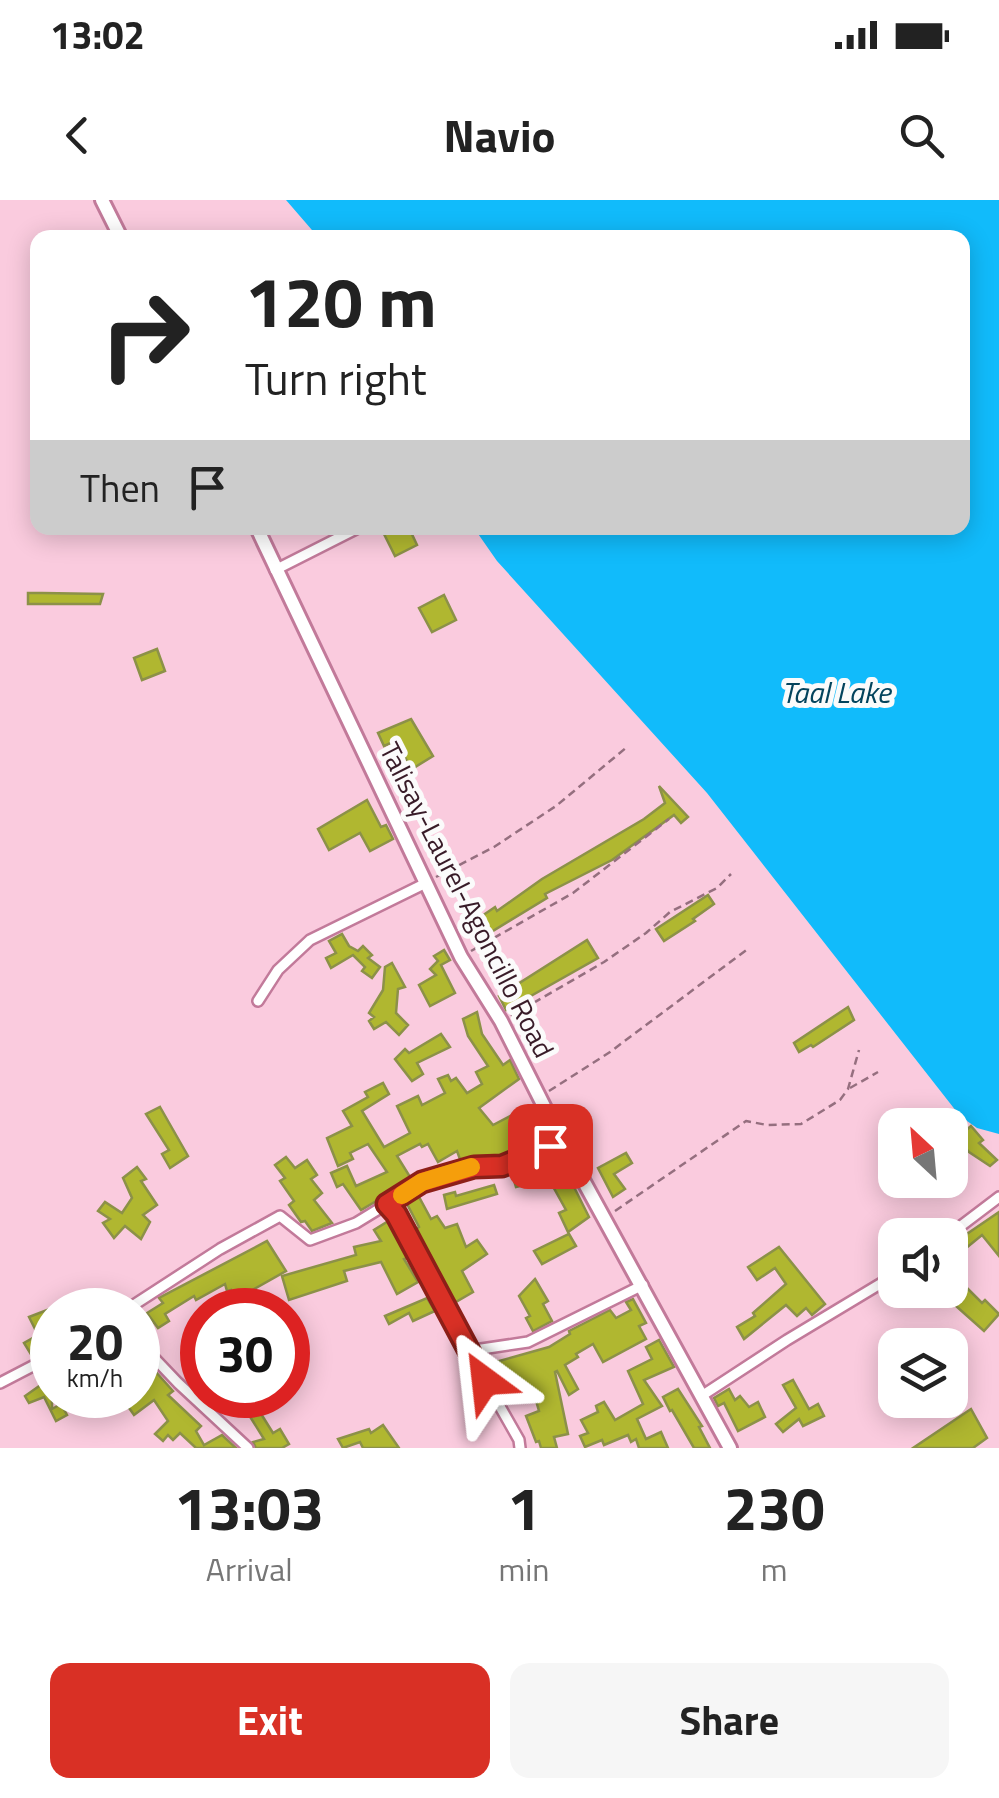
<!DOCTYPE html>
<html lang="en">
<head>
<meta charset="utf-8">
<style>
	body { margin:0; font-family:"Titillium Web",sans-serif; background:#f6f6f6; color:#222; height:100vh; display:flex; flex-direction:column; font-size:38px; white-space:nowrap }
	* { box-sizing:border-box; margin:0 }
	p { font-size:32px; color:#767676 }
	.icon { flex:none; width:55px; height:55px; fill:none; stroke:currentColor; stroke-width:2; stroke-linecap:round; stroke-linejoin:round }
	.map { position:relative; height:1248px; overflow:hidden }
	.details { display:flex; flex-direction:column; background:#fff; flex:1 }
	.details>* { flex:none }
	.hud { position:absolute; left:30px; top:30px; width:940px; height:305px; border-radius:20px; box-shadow:0 5px 25px #0003; background:#fff; color:#222; overflow:hidden }
	.needle { width:65px; rotate:334deg }
	.controls { position:absolute; left:878px; top:908px; display:grid; gap:20px }
	.controls a { display:grid; place-items:center; width:90px; height:90px; border-radius:20px; background:#fff; box-shadow:0 5px 25px #0003; font-size:50px }
	.speed { position:absolute; left:30px; top:1088px; display:flex; gap:20px; font-size:50px; font-weight:700; text-align:center }
	.speed>* { display:grid; place-content:center; width:130px; height:130px; border-radius:50%; background:#fff; box-shadow:0 5px 25px #0003; line-height:1 }
	.speed small { font-size:25px; font-weight:400 }
	.speed .limit { border:15px solid #d22; background:#fff; color:#111 }
	.pin { position:absolute; display:grid; place-items:center; width:85px; height:85px; color:#fff; margin:-42px; border-radius:20px; box-shadow:0 5px 15px #0006 }
	.me { position:absolute; width:110px; margin:-55px; rotate:330deg; stroke-linejoin:round; filter:drop-shadow(0 0 8px #0008) }
	.turn { display:flex; align-items:center; gap:35px; height:210px; padding:0 50px; font-size:45px }
	.turn .icon { width:130px; height:130px; stroke-width:2.5 }
	.turn b { display:block; font-size:70px; line-height:85px }
	.then { display:flex; align-items:center; height:95px; padding:0 50px; background:#0003; gap:20px; font-size:38px }
	.eta { display:flex; justify-content:space-evenly; align-items:center; height:170px; text-align:center }
	.eta b { font-size:60px; font-weight:700; line-height:70px }
	.primary-button { display:flex; gap:20px; margin-top:auto; padding:20px 50px }
	.primary-button a { flex:1; height:115px; border-radius:20px; background:#d93025; color:#fff; font-size:40px; font-weight:700; line-height:115px; text-align:center }
	.primary-button a+a { background:#f6f6f6; color:#222 }
	.status { display:flex; justify-content:space-between; align-items:center; height:70px; padding:0 50px; background:#fff; direction:ltr }
	.status svg { height:28px; fill:currentColor }
	header { display:flex; justify-content:space-between; align-items:center; height:130px; padding:0 50px; background:#fff; font-size:45px; font-weight:700 }
	.map>svg:first-child { display:block }
	.water { fill:#11bbfb }
	.building { fill:#b0b730; stroke:#8c9148; stroke-width:2.5 }
	.lines { fill:none; stroke-linecap:round; stroke-linejoin:round }
	.street-casing { stroke:#c27a9a; stroke-width:14 }
	.secondary-casing { stroke:#c27a9a; stroke-width:18 }
	.path { stroke:#956f7f; stroke-width:2.5; stroke-dasharray:8 5; stroke-linecap:butt }
	.street { stroke:#fff; stroke-width:9 }
	.secondary { stroke:#fff; stroke-width:12 }
	.route-casing { stroke:#8d1f18; stroke-width:25 }
	.route { stroke:#d93025; stroke-width:18 }
	.slow { stroke:#f59e0b; stroke-width:18 }
	.labels { text-anchor:middle; stroke-width:10; stroke-linejoin:round; paint-order:stroke }
	.street-label { font-size:28px; fill:#381b28; stroke:#fbfbfb }
	.water-label { font-size:30px; font-style:italic; fill:#04445d; stroke:#fbfbfb }
</style>
</head>
<body>
<div class="status"><b>13:02</b><svg viewBox="0 0 49 12"><path d="M0 12V9h3v3zM5 12V6h3v6zM10 12V3h3v9zM15 12V0h3v12zM26 1h20v11H26zM47 4h2v5h-2z"/></svg></div>
<header><svg class="icon" aria-label="back" viewBox="0 0 24 24"><path d="M15 5l-7 7 7 7"/></svg>Navio<svg class="icon" aria-label="search" viewBox="0 0 24 24"><circle cx="10" cy="10" r="6"/><path d="M15 15l6 6"/></svg></header>
<div class="map">
<svg width="999" height="1248" viewBox="0 0 999 1248">
	<rect width="100%" height="100%" fill="#facbde"/>
	<!-- water -->
	<polygon class="water" points="286,0 999,0 999,934 977,928 960,916 707,593 497,361 474,328 962,328 962,38 318,37"/>
	<!-- building -->
	<g class="building">
		<polygon points="381,328 409,328 417,345 395,356"/>
		<polygon points="28,393 42,393 103,394 100,404 28,404"/>
		<polygon points="444,395 456,420 432,432 419,408"/>
		<polygon points="157,449 165,471 142,480 134,458"/>
		<polygon points="411,519 433,556 412,569 395,541 384,546 378,533"/>
		<polygon points="659,586 688,617 681,623 674,615 612,660 545,694 547,698 483,737 473,722 495,707 497,711 542,679 644,619 665,603"/>
		<polygon points="367,600 381,627 386,625 393,639 370,651 360,633 329,650 318,629"/>
		<polygon points="708,695 714,704 693,719 695,721 664,741 656,729"/>
		<polygon points="342,734 349,746 358,751 363,746 372,755 368,758 380,767 372,778 362,771 365,767 353,755 331,768 326,758 336,753 329,741"/>
		<polygon points="587,740 598,758 506,810 499,796"/>
		<polygon points="444,750 450,760 441,765 455,793 430,806 419,785 436,775 430,769 438,761 434,756"/>
		<polygon points="392,763 405,787 398,789 396,813 408,825 399,835 386,822 374,829 369,821 374,817 369,813 383,790 385,767"/>
		<polygon points="848,807 854,820 813,847 811,845 799,852 794,843"/>
		<polygon points="477,812 482,834 503,865 510,860 519,879 479,908 493,925 518,912 537,942 500,958 490,956 461,962 457,951 438,962 428,944 422,947 420,944 397,956 412,980 361,1010 343,984 337,987 331,973 347,966 356,986 387,972 368,944 350,953 353,959 338,966 327,938 352,926 343,911 368,897 365,892 383,883 389,894 362,911 384,947 410,933 397,906 418,896 422,905 445,893 438,879 448,875 451,881 456,878 467,893 482,884 476,872 488,866 468,836 463,819"/>
		<polygon points="441,834 450,847 417,863 423,874 412,881 395,859 405,849 409,853"/>
		<polygon points="160,907 188,956 170,968 162,954 169,950 146,914"/>
		<polygon points="971,926 983,940 979,943 997,960 990,966 969,952 957,938"/>
		<polygon points="626,953 632,963 614,974 625,989 613,997 598,968"/>
		<polygon points="286,957 295,968 307,960 317,975 311,979 322,993 314,1000 332,1023 312,1031 305,1021 301,1022 289,1005 294,1001 280,981 285,978 275,965"/>
		<polygon points="561,961 589,1017 568,1032 559,1013 566,1010 551,983 547,985 545,980 516,987 513,977"/>
		<polygon points="137,967 146,979 141,981 157,1005 143,1015 150,1022 141,1039 125,1026 114,1038 103,1023 110,1019 98,1011 105,1002 122,1013 132,998 123,978"/>
		<polygon points="494,985 497,994 447,1009 444,995 455,992 456,996"/>
		<polygon points="418,995 431,1019 437,1016 445,1028 457,1024 466,1047 477,1040 487,1054 462,1071 473,1092 454,1103 427,1057 430,1055 415,1030 419,1027 406,1002"/>
		<polygon points="999,1012 999,1056 982,1035 965,1049 958,1040"/>
		<polygon points="390,1020 409,1057 404,1059 418,1082 397,1094 381,1062 344,1071 347,1081 289,1100 282,1076 356,1055 354,1047 381,1041 374,1030"/>
		<polygon points="569,1034 576,1046 542,1064 534,1051"/>
		<polygon points="267,1041 286,1071 249,1092 255,1110 237,1110 231,1090 227,1091 225,1084 196,1100 194,1096 165,1114 169,1121 158,1128 147,1113 163,1103 159,1098"/>
		<polygon points="779,1047 825,1104 812,1115 806,1108 797,1116 786,1105 744,1139 737,1127 755,1116 753,1113 786,1084 775,1068 757,1080 748,1067"/>
		<polygon points="950,1071 982,1103 985,1100 999,1114 984,1131 938,1090 950,1090"/>
		<polygon points="535,1079 548,1101 543,1104 552,1121 533,1131 526,1118 530,1116 519,1096"/>
		<polygon points="427,1098 435,1111 413,1121 409,1113 389,1124 385,1116"/>
		<polygon points="633,1099 646,1123 639,1126 646,1139 603,1162 593,1144 576,1154 578,1157 565,1165 578,1189 569,1195 557,1171 555,1172 568,1234 554,1237 557,1248 541,1248 539,1241 536,1242 526,1216 539,1211 532,1187 507,1192 503,1173 499,1175 492,1163 549,1147 570,1134 569,1131 610,1110 616,1118 631,1110 626,1102"/>
		<polygon points="52,1108 52,1143 32,1156 24,1143 38,1135 29,1117"/>
		<polygon points="659,1140 674,1167 644,1180 662,1206 637,1219 646,1239 661,1232 668,1248 639,1248 636,1239 631,1242 628,1235 604,1245 602,1240 585,1247 580,1236 588,1233 581,1220 598,1212 596,1206 604,1202 615,1220 643,1204 628,1171 652,1159 646,1147"/>
		<polygon points="146,1161 173,1191 168,1195 201,1226 196,1231 204,1245 222,1235 236,1248 196,1248 180,1233 173,1240 168,1235 163,1241 155,1234 168,1221 154,1200 134,1215 127,1205 146,1191 138,1181 138,1167"/>
		<polygon points="52,1177 52,1209 61,1204 67,1215 56,1221 44,1197 29,1203 25,1196"/>
		<polygon points="793,1180 809,1209 818,1204 824,1216 803,1226 799,1219 783,1232 776,1224 796,1208 783,1185"/>
		<polygon points="678,1189 702,1226 699,1227 710,1248 694,1248 672,1210 670,1211 663,1197"/>
		<polygon points="729,1189 735,1200 740,1196 749,1207 758,1202 765,1217 738,1231 724,1203 718,1206 714,1198"/>
		<polygon points="258,1209 273,1233 280,1229 289,1244 282,1248 256,1248 253,1242 264,1239 249,1215"/>
		<polygon points="971,1209 987,1238 973,1248 913,1248"/>
		<polygon points="383,1225 399,1248 363,1248 360,1242 343,1248 338,1239 369,1229 371,1233"/>
	</g>
	<g class="lines">
		<!-- street casing -->
		<g class="street-casing">
			<g id="street">
				<polyline points="275,370 358,328"/>
				<polyline points="258,801 278,770 310,740 426,683"/>
				<polyline points="949,1035 999,997"/>
				<polyline points="126,1110 220,1049 280,1016 310,1040 356,1023 387,1004"/>
				<polyline points="138,1141 178,1183 248,1248"/>
				<polyline points="468,1151 528,1142 643,1085"/>
				<polyline points="0,1183 52,1156"/>
				<polyline points="703,1195 787,1140 895,1075"/>
				<polyline points="520,1248 519,1240 449,1117 396,1014 387,1004 422,983 474,967 502,966 561,940"/>
			</g>
		</g>
		<!-- secondary casing -->
		<g class="secondary-casing">
			<g id="secondary">
				<polyline points="102,0 121,38"/>
				<polyline points="257,328 461,757 501,821 561,940 730,1248"/>
			</g>
		</g>
		<!-- path -->
		<g class="path">
			<polyline points="436,677 494,647 556,606 627,547"/>
			<polyline points="471,751 573,693 669,619"/>
			<polyline points="511,816 604,762 646,733 670,712 717,688 731,674"/>
			<polyline points="850,888 878,872"/>
			<polyline points="549,891 610,852 749,748"/>
			<polyline points="615,1011 746,921 767,925 801,924 840,900 848,889 859,850"/>
		</g>
		<!-- street -->
		<use href="#street" class="street"/>
		<!-- secondary -->
		<use href="#secondary" class="secondary"/>
	</g>
	<g class="lines">
		<!-- route casing -->
		<g class="route-casing">
			<polyline id="route" points="485,1181 396,1014 387,1004 422,982 474,967 502,966 550,946"/>
		</g>
		<!-- route -->
		<use href="#route" class="route"/>
		<!-- slow -->
		<polyline class="slow" points="402,995 422,982 471,967"/>
	</g>
	<g class="labels">
		<!-- street labels -->
		<g class="street-label">
			<text transform="translate(467 700) rotate(63)" y="10">Talisay-Laurel-Agoncillo Road</text>
		</g>
		<!-- water labels -->
		<g class="water-label">
			<text x="836" y="503">Taal Lake</text>
		</g>
	</g>
</svg>
<div class="controls">
<a><svg class="needle" viewBox="-14 -14 28 28"><path d="M0-13l5 13h-10z" fill="#e53935"/><path d="M0 13l5-13h-10z" fill="#767676"/></svg></a>
<a><svg class="icon" aria-label="sound" viewBox="0 0 24 24"><path d="M4 9h4l5-4v14l-5-4H4zM17 9q2 3 0 6"/></svg></a>
<a><svg class="icon" aria-label="layers" viewBox="0 0 24 24"><path d="M12 4l9 5-9 5-9-5zM3 14l9 5 9-5"/></svg></a>
</div>
<div class="speed"><div>20<small>km/h</small></div><div class="limit">30</div></div>
<div class="pin" style="left:550px;top:946px;background:#d93025"><svg class="icon" aria-label="arrive" viewBox="0 0 24 24"><path d="M6 21V4h12l-3 4 3 4H6"/></svg></div>
<svg class="me" style="left:485px;top:1181px" viewBox="-20 -20 40 40"><path d="M0-17L14 15 0 8-14 15z" fill="#d93025" stroke="#fff" stroke-width="4"/></svg>
<div class="hud">
<div class="turn"><svg class="icon" aria-label="right" viewBox="0 0 24 24"><path d="M7 20v-9h11M14 6l5 5-5 5"/></svg><div><b>120 m</b>Turn right</div></div>
<div class="then">Then<svg class="icon" aria-label="arrive" viewBox="0 0 24 24"><path d="M6 21V4h12l-3 4 3 4H6"/></svg></div>
</div>
</div>
<section class="details">
<div class="eta">
<div><b>13:03</b><p>Arrival</p></div>
<div><b>1</b><p>min</p></div>
<div><b>230</b><p>m</p></div>
</div>
<div class="primary-button"><a>Exit</a><a>Share</a></div>
</section>
</body>
</html>
